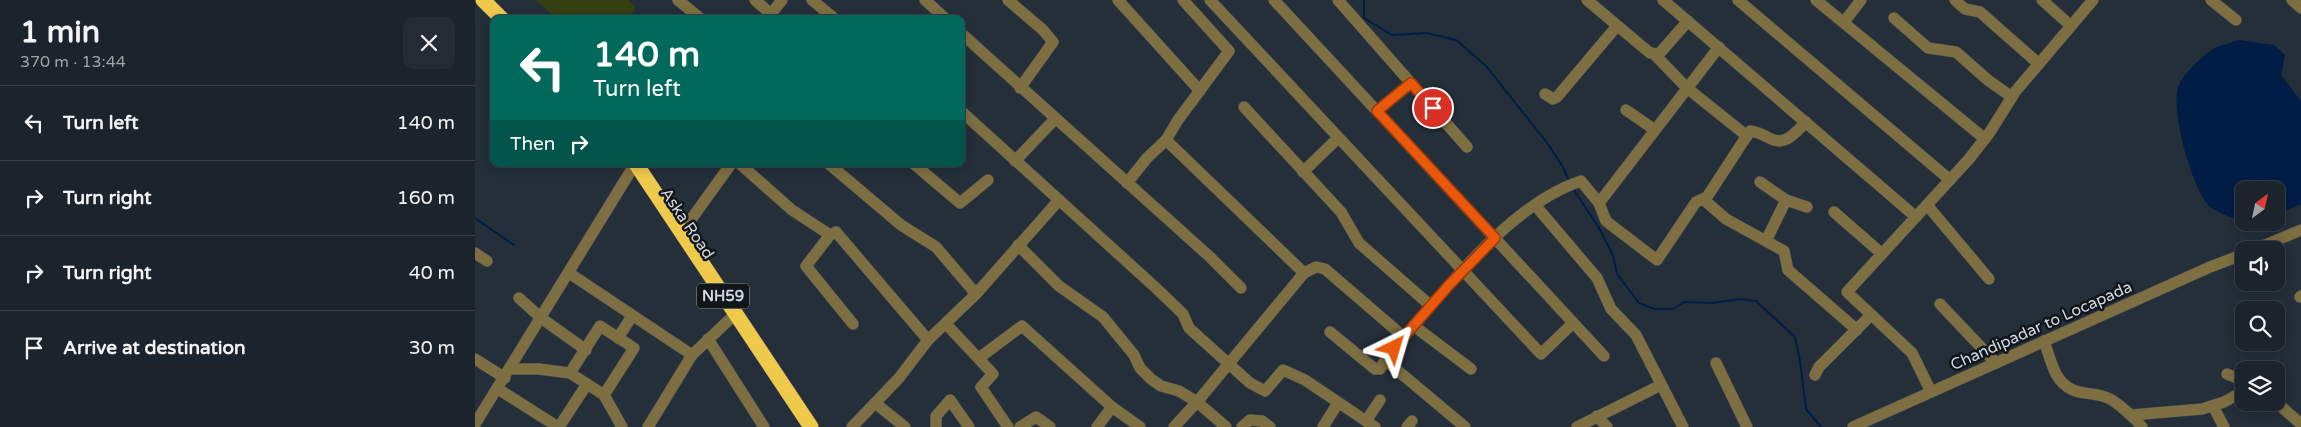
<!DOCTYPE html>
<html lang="en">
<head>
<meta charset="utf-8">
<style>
	body { margin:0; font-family:"Varela Round",sans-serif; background:#242b34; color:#f1f3f6; height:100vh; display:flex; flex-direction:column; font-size:19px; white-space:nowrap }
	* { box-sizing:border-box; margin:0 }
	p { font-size:16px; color:#a0a4a9 }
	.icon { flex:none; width:28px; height:28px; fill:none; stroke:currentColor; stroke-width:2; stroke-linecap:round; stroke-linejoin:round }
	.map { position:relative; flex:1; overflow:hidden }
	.drawer { display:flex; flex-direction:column; background:#1b232c; width:475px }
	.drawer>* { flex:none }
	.hud { position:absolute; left:15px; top:15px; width:475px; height:152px; border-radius:10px; box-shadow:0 2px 12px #0003,0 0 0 1px #394048; background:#00695c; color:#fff; overflow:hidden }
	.needle { width:32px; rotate:33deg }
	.fabs { position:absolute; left:1760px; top:181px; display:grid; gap:10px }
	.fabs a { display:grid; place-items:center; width:50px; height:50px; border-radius:10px; background:#1b232c; box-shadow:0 2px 12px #0003,0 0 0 1px #394048; font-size:25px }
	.pin { position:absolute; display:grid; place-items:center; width:42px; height:42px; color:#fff; margin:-21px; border:2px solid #fff; border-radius:50%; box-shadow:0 1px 5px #0007 }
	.me { position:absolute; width:55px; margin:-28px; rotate:40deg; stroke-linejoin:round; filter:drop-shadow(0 0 4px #0008) }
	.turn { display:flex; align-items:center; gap:18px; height:105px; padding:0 20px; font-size:22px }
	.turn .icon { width:65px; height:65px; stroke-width:2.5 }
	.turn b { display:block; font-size:35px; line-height:42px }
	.then { display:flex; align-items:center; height:48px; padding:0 20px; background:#0003; gap:10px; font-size:19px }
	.round { display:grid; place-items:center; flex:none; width:52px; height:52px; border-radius:10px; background:#242b34 }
	.head { display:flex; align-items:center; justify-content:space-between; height:85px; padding:0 20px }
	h1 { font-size:30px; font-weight:700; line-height:38px }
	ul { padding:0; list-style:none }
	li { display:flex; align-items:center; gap:15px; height:75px; padding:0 20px; border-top:1px solid #394048 }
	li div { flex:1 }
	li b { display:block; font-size:19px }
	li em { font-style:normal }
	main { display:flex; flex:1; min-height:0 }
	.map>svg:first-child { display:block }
	.green { fill:#364013 }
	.water { fill:#001d46 }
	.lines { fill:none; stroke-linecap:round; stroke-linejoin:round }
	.stream { stroke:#001d46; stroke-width:2 }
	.minor-casing { stroke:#404a55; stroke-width:12 }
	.highway-casing { stroke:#404a55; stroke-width:16 }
	.minor { stroke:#7e6f42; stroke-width:11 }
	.highway { stroke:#efc94c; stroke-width:15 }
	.route-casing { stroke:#983908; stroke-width:12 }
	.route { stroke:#ea580c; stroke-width:9 }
	.labels { text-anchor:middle; stroke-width:5; stroke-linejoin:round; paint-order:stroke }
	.shield { fill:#11161b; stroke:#979ea5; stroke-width:1 }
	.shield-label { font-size:15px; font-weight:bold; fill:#d1d8e0 }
	.street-label { font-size:16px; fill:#d1d8e0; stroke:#11161b }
</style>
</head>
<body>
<main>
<section class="drawer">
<div class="head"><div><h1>1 min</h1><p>370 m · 13:44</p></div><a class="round"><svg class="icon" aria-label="close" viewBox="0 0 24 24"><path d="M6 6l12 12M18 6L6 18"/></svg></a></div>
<ul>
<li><svg class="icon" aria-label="left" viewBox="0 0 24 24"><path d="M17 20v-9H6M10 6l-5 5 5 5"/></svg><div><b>Turn left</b></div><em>140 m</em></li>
<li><svg class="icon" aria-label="right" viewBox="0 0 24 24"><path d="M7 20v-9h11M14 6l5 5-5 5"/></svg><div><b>Turn right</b></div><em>160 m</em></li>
<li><svg class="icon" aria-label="right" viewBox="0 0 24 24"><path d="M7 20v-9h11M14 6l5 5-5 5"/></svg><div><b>Turn right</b></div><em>40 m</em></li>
<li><svg class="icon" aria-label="arrive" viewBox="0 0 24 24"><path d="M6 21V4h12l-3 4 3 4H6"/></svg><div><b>Arrive at destination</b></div><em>30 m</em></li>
</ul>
</section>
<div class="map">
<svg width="1826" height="427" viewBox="0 0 1826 427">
	<rect width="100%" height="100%" fill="#242f3a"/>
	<!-- green -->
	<polygon class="green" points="61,0 153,0 161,8 152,19 81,19"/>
	<!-- water -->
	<path class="water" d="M1764,40L1799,45L1810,55L1806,75L1826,101V204L1801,215V190H1769V220C1762,221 1739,211 1734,206C1717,189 1694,107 1704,85C1708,75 1729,54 1738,49C1746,45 1756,43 1764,40Z"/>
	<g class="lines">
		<!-- stream -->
		<g class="stream">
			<polyline points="889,0 889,18 917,35 952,33 981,40 1011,66 1073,144 1088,167 1094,181"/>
			<polyline points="1099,190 1124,228 1138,255 1142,274 1164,303 1180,309 1198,309 1209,302 1236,303 1266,299 1281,301 1320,337 1325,361 1331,409 1346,427"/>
			<polyline points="0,218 39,245"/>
		</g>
		<!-- minor casing -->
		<g class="minor-casing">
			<g id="minor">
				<polyline points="203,0 226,19"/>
				<polyline points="280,0 296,14 293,19"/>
				<polyline points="337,0 360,19"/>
				<polyline points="450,0 471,19"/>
				<polyline points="533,0 568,30 578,42 545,88"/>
				<polyline points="643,0 725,91"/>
				<polyline points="735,0 1066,354 1098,323"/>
				<polyline points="799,0 1129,356"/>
				<polyline points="863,0 992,147"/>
				<polyline points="1112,0 1175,53 1184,54 1213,21"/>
				<polyline points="1188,0 1441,217"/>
				<polyline points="1263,0 1475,180"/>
				<polyline points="1341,0 1510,139"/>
				<polyline points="1480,0 1490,9 1505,12 1564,64"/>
				<polyline points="1567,0 1596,26"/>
				<polyline points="1736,0 1761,20"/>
				<polyline points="1817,0 1826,8"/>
				<polyline points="296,14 307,0"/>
				<polyline points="1419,18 1453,48 1481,52 1514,81 1537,97"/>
				<polyline points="1369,22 1386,0"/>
				<polyline points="486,33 735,257 766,288"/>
				<polyline points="1179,54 1212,88 1272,136"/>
				<polyline points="1070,94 1078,99 1082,97 1142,26"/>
				<polyline points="769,107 866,212 884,243 956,306"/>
				<polyline points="1151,110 1180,130"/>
				<polyline points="486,111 681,288 708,314 714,328 775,383 790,391 808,370 830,380 900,427"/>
				<polyline points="902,111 936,83"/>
				<polyline points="691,140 829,273 722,402 751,427"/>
				<polyline points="540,161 580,119"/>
				<polyline points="265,164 317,210 355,235"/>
				<polyline points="354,164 426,225 461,247 501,294"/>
				<polyline points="439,164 485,203 513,180"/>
				<polyline points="828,172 863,138"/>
				<polyline points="1285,182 1311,200 1332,207"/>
				<polyline points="652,183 672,158 691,140 703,120 754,51 708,0"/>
				<polyline points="1228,199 1251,219 1309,251 1313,270 1382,330"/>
				<polyline points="1124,203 1244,47"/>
				<polyline points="1060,205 1122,278 1136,309 1161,335 1208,427"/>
				<polyline points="1452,205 1514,279"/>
				<polyline points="1359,212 1407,254"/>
				<polyline points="207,232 256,164"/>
				<polyline points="1291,241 1311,200"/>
				<polyline points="543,245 584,286 628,317 659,355 665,368 676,379 686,386 704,391 722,402 699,427"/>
				<polyline points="1778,250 1826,230"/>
				<polyline points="0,253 12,261"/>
				<polyline points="94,273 217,355"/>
				<polyline points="829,273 841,267 850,269 929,337 910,360 990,427"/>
				<polyline points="1825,297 1826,296"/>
				<polyline points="44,298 66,318 111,350"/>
				<polyline points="1465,304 1521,363"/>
				<polyline points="378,324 331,266 355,235 361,232 453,340"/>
				<polyline points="471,324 518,374 506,387 533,427"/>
				<polyline points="939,326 996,369"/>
				<polyline points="855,332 900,369 905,369 910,360"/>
				<path d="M929,337C975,284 1038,203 1106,181L1124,203L1131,221L1182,260L1221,202L1232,197L1275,131C1283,132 1287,134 1294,138C1310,147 1320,133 1331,122"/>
				<polyline points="143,338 157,316"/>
				<polyline points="233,339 289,427"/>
				<path d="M1569,341C1573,352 1576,364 1581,374C1596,400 1616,389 1635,399C1644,404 1661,419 1667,427"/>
				<polyline points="504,358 547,326 637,407 665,427"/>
				<polyline points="0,359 30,378"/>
				<polyline points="1241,363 1272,427"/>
				<polyline points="36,369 64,369 95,373 129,395 147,427"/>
				<polyline points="95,373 125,326 159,348 129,395"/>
				<polyline points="1752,374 1769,381"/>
				<polyline points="1340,375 1344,367 1396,315"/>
				<polyline points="23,389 83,427"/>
				<polyline points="1456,392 1437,353 1372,292 1494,159 1515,132 1540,92 1618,0"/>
				<polyline points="1801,402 1826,424"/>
				<polyline points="400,403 430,427"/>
				<polyline points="1738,406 1749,427"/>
				<polyline points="1656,415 1727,409 1749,402 1769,391"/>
				<polyline points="1122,416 1132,427"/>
				<polyline points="891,421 905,400"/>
				<polyline points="0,424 160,164"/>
				<polyline points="84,427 112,384"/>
				<polyline points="173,427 217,355 256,318"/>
				<polyline points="377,427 424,378 453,340 501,294 584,200"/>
				<polyline points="461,427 461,416 475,400 494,427"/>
				<polyline points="545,427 561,417 575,427"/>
				<polyline points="622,427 637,407"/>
				<polyline points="767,427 775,420 787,421 795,427"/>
				<polyline points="848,427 863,403"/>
				<polyline points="932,427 937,421"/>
				<polyline points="1102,427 1186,385"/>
				<polyline points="1378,427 1735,267 1769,254"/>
			</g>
		</g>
		<!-- highway casing -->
		<g class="highway-casing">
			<g id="highway">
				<polyline points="8,0 27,19"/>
				<polyline points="161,164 336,427"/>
			</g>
		</g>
		<!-- minor -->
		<use href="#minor" class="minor"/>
		<!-- highway -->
		<use href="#highway" class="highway"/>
	</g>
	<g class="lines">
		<!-- route casing -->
		<g class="route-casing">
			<polyline id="route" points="919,348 974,285 1020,238 902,111 936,83 958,108"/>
		</g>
		<!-- route -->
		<use href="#route" class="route"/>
	</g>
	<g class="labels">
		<!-- shield labels -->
		<rect class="shield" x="222" y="283.5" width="52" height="25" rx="4"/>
		<g class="shield-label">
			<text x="248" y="301">NH59</text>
		</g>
		<!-- street labels -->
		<g class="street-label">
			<text transform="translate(213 223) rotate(56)" y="6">Aska Road</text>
			<text transform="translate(1566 325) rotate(-24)" y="6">Chandipadar to Locapada</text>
		</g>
	</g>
</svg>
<div class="fabs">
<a><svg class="needle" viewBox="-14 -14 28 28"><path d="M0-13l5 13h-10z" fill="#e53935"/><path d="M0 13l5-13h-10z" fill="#a0a4a9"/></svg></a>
<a><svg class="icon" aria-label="sound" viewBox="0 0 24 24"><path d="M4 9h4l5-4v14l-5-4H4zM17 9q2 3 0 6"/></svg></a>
<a><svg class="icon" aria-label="search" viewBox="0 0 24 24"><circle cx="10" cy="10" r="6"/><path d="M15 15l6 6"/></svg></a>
<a><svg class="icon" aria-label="layers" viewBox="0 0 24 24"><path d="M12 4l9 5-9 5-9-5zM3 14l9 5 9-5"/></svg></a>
</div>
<div class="pin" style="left:958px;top:108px;background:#d93025"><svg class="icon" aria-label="arrive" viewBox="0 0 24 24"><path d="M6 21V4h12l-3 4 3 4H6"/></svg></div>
<svg class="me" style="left:919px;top:348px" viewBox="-20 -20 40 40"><path d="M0-17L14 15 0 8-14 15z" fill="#ea580c" stroke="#fff" stroke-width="4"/></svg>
<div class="hud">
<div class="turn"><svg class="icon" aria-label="left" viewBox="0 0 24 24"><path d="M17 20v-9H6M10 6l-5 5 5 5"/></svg><div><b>140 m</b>Turn left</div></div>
<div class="then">Then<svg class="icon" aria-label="right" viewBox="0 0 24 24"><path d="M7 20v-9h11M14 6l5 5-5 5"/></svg></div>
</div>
</div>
</main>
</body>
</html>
